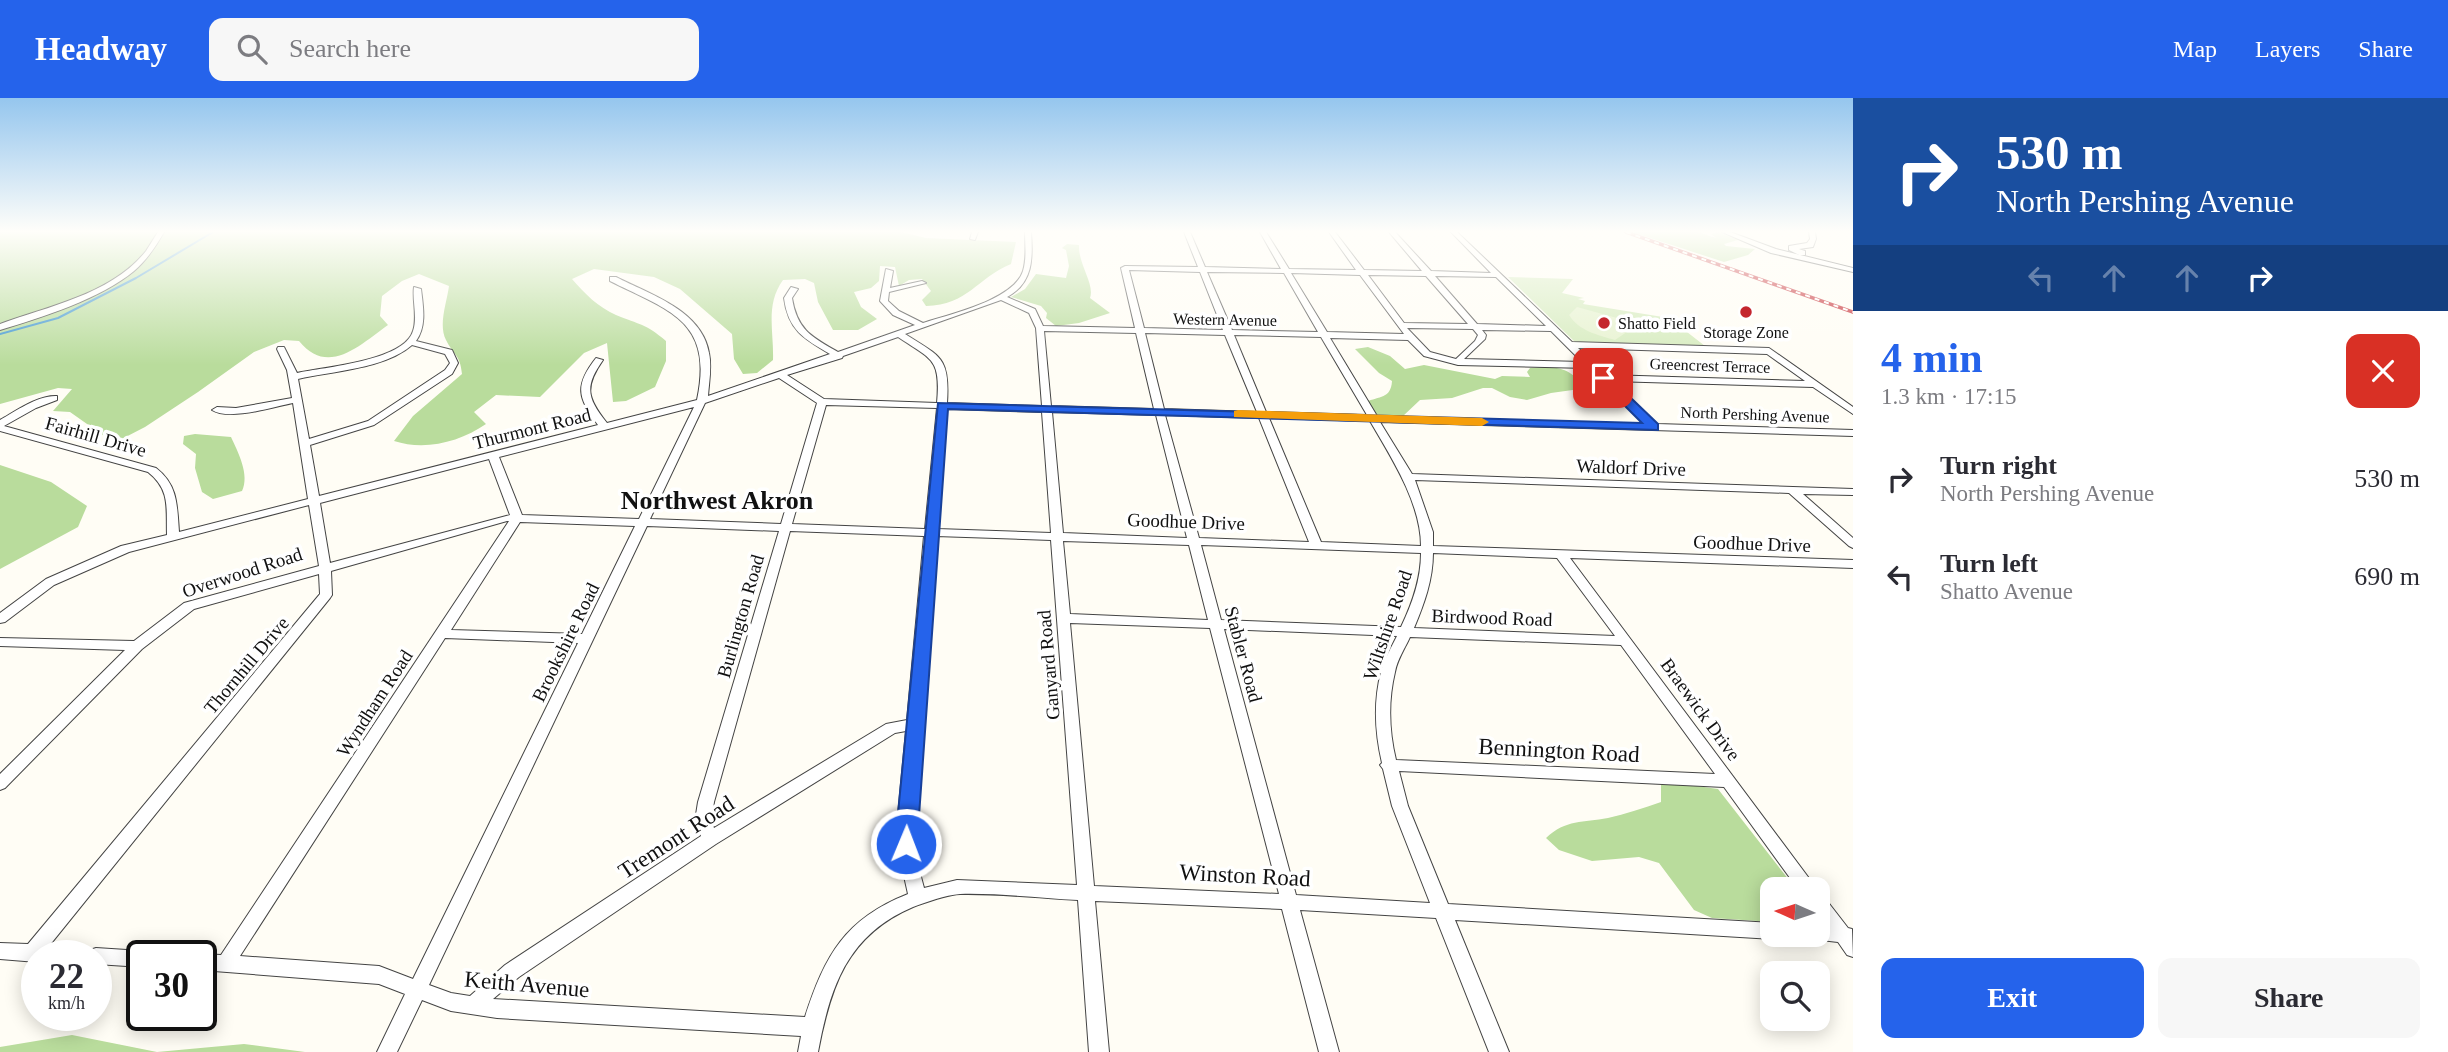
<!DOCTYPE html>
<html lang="en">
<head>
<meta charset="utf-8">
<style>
	body { margin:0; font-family:Georgia,serif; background:#f7f7f7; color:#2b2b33; height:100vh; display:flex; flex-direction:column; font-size:26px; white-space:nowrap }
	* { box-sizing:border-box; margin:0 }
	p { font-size:23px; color:#7c7c81 }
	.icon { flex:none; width:38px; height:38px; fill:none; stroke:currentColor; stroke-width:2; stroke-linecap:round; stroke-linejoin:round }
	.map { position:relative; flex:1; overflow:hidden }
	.sheet { display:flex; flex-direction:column; background:#fff; width:595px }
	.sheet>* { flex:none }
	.top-card { background:#1a4fa0; color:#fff; overflow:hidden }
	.needle { width:46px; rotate:273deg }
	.buttons { position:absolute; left:1760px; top:779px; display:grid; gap:14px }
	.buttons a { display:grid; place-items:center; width:70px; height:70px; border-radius:14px; background:#fff; box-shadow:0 4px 18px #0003; font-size:35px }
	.speed { position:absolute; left:21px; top:842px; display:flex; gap:14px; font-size:35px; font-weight:700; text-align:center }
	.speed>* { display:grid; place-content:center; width:91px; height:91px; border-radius:50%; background:#fff; box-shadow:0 4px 18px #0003; line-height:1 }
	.speed small { font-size:18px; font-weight:400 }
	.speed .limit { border:4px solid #111; border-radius:10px; background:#fff; color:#111 }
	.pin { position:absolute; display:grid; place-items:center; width:60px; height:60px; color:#fff; margin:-30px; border-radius:14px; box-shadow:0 4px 10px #0006 }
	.me { position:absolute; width:77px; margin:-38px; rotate:1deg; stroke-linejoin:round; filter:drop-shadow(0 0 5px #0008) }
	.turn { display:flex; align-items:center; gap:24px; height:147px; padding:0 28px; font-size:32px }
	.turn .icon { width:91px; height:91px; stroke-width:2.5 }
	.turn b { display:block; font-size:49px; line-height:60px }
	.lanes { display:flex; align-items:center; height:66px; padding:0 28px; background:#0003; justify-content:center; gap:35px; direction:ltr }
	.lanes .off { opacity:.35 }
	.round { display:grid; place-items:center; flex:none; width:74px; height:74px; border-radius:14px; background:#f7f7f7 }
	.headline { display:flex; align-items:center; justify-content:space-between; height:119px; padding:0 28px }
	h1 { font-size:42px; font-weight:700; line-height:52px; color:#2563eb }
	.button { display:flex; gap:14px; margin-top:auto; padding:14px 28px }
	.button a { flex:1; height:80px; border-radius:14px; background:#2563eb; color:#fff; font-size:28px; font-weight:700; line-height:80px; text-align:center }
	.button a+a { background:#f7f7f7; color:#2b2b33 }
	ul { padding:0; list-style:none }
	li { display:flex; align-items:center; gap:21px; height:98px; padding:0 28px }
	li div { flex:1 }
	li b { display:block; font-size:26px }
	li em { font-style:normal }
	header { display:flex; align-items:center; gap:42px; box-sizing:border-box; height:98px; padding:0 35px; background:#2563eb; color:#fff }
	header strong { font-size:33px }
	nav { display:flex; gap:38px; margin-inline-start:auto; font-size:24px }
	.search { width:490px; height:63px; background:#f7f7f7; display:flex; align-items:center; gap:18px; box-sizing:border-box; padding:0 24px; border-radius:14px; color:#7c7c81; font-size:26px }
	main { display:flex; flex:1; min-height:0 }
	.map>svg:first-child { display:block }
	.green { fill:#d5ebbd }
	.forest { fill:#b9dc9c }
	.pitch { fill:#e6f2cf }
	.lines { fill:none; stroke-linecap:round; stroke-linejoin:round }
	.stream { stroke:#3f96cf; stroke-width:2 }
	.minor-casing { stroke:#444; stroke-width:2 }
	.minor { fill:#fff; fill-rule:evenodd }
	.rail-casing { stroke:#c4262e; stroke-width:3.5 }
	.rail { stroke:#fff; stroke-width:2; stroke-dasharray:5; stroke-linecap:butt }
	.route { fill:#2563eb; stroke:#184099; stroke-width:2 }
	.slow { fill:#f59e0b }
	.poi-dot { fill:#c4262e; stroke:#fff; stroke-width:2.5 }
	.labels { text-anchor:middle; stroke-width:7; stroke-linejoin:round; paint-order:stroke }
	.far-street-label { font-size:16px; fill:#111; stroke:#fff }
	.far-poi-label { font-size:16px; fill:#111; stroke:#fff; text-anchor:start }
	.street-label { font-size:19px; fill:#111; stroke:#fff }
	.near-street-label { font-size:23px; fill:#111; stroke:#fff }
	.district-label { font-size:26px; font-weight:bold; fill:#111; stroke:#fff }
</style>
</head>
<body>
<header>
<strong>Headway</strong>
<div class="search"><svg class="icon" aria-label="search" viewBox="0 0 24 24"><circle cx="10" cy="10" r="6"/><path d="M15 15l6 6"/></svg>Search here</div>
<nav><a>Map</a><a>Layers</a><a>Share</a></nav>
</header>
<main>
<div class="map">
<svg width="1853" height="954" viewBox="0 0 1853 954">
	<rect width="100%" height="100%" fill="#fffdf5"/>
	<!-- green -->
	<polygon class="green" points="1508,179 1573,181 1562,195 1584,200 1578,201 1585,203 1583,206 1669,220 1705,248 1576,245"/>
	<!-- forest -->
	<g class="forest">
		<path d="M0,134H901L926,140L1016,144L1011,166C977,180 968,207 926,208L922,202L931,193L922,181L909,182L899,188L895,169L880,168L879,183L871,190L854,194L861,209L877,221L858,232H833L818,204L814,185L805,181L783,182C765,207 774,233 773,262L757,275L743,276L734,261L732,236L680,191L654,179L594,171L572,181C585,196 598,209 616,217C640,227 645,225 666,243V263L655,289L626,303L613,304L607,245L584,255L540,299L496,297L474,314L486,326C460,344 425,353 394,343L413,318L462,276C460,256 454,258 446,242C438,227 447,204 449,188L419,176L402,183L382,198L380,218L388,227C360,247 328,279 299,243L284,242L254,254L198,294L145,329L114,345L70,314L53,313L72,291L58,290L0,306Z"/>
		<polygon points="1632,134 1698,134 1716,140 1711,136 1718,134 1738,142 1724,146 1726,148 1755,151 1748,157 1724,164"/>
		<path d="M1067,146L1079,147C1078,166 1095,186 1090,200L1110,215L1079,225L1056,228L1046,220L1047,215L1041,208L1011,199L1025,191L1036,176L1066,180L1069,168L1066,152L1062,150Z"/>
		<path d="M1368,249L1390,258L1405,271L1424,267L1495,281L1502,278L1530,279L1527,274L1530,270C1559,268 1566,268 1587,290L1551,295L1527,302L1510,299L1492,290H1483L1452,300L1420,302L1402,319H1379L1366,304C1379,298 1391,301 1392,283L1379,275L1355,251Z"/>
		<path d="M195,336L231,339C238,354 250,377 242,393L213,401L202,394L195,370L196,356L183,346L184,338Z"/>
		<polygon points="0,367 51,384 87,408 78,429 0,471"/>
		<path d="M1661,683L1718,691L1796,791H1773V824L1712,820L1694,812L1659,765L1639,759L1592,763L1559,752L1546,740C1566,721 1583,725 1608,720C1625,716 1644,710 1661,704Z"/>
		<polygon points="72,937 157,954 244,946 305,954 0,954 0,949"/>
	</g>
	<!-- pitch -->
	<path class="pitch" d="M1577,209L1635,225L1637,227L1615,242C1598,237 1579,233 1569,217Z"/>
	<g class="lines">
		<!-- stream -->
		<polyline class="stream" points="0,236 58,220 136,180 213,134"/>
		<!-- minor casing -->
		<g class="minor-casing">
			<g id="minor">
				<path d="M158,134H164C156,148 147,162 134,173C100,201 43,219 0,232V226C49,208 112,196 146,153C150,147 154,140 158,134Z"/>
				<polygon points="972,134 978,134 975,142 970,141"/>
				<path d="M1025,134H1031C1033,161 1033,185 1007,199L1035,211L1043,228L1135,230L1121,170L1125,168L1198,169L1184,134H1190L1205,169L1281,171L1260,134H1266L1289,171L1356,172L1329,134H1335L1364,172L1422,173L1389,134H1395L1431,173L1491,175L1451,134H1457L1572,244L1769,250L1853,309V316L1813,289L1612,283L1657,326L1853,332V338L1380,324L1412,376L1853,391V397L1803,396L1853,440V450L1849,448L1789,395L1415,382L1433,434V448L1853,462V470L1570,460L1817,791H1798L1724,689L1399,673L1408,708L1448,806L1773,825V836H1780L1779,839L1773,841L1455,822L1509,954H1489L1436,820L1300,812L1339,954H1319L1282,811L1095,803L1109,954H1089L1078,802C1039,800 999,795 960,796C945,797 927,804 913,809C847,837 830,889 818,954H798L801,938L497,920L451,913L422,902L397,954H377L405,896L379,886L201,872V858H196L201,856L221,857L509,423H507L331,473L332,497L330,500L49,848L83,850L90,852L96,850L142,853L150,858H142V869L96,866V858H37V864L0,861V845L28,846L320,496L319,476L194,511L142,551L5,690L0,692V676L125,552L0,548V540L134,543L184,505L319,468L309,407L129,454L54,487L5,524L0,525V515L46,481L121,448L167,437C166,411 171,392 148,374L0,333V322C16,313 38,297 57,298V302L36,310L4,328L156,370C178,387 177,407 179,434L308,401L293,305C273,309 229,323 212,312L217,309L236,310L292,300L287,272L277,251L278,249H284L297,275C324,269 404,263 413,233C418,219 412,203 414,189L421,191C423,208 427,228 416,243L452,252L458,265L452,276L374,327L310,347L319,398L598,327C578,300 574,288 596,260L603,262C584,289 587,300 607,325L697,302C714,222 669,213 610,183V179H616C649,196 702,212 709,255C712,269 709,284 708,298L830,256C804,241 788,232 784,200L791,189L798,191L792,200C797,232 812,239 838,254L915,227L893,217L880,203L886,171L893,173L890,190L922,183L926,185L889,194L888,203L899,213L923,225C950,216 1014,202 1023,173C1027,160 1025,147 1025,134ZM1129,172L1200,174L1223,232L1144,230ZM1207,174L1284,175L1318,234L1232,232ZM1291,175L1360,177L1404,236L1327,234ZM1368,177L1426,178L1468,226L1404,225ZM1435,178L1496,179L1546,228L1477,226ZM1001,202L1029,215L1036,230L1042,308L947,305C950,259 941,259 905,236ZM1407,230L1473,231L1478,237L1475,243L1456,261L1430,254ZM1482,232L1551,233L1582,264L1464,261L1485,241L1486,237ZM1044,233L1136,235L1154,311L1051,308ZM1145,235L1225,237L1257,314L1164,311ZM1234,237L1321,239L1367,317L1266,314ZM898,239C932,262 941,260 937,305L824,301L787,277L842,260L843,258ZM1330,240L1408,242L1424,258L1458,267L1588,270L1645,326L1377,318ZM412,247L445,256L450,265L445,272L368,323L309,341L298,281C332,273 385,271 412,247ZM1578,250L1767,256L1805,283L1606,277ZM779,280L817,305L781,426L650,421L705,305ZM826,307L937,310L925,431L792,426ZM694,309L639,421L522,417L499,359ZM946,311L1042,314L1051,435L937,431ZM1052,314L1156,317L1187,440L1063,435ZM1165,317L1259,320L1309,444L1199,440ZM1269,320L1370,323C1391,359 1421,405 1421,448L1321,444ZM489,361L510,417L330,465L320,405ZM520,424L635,428L582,536L451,532ZM647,428L779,433L698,704L695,723L701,738L505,867L470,898L451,895L429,887ZM790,433L924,438L907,622L886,626L714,730L711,723L714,704ZM936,438L1051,442L1077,787L957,782L924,790L916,760L914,717ZM1063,443L1189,447L1208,522L1070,516ZM1201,447L1421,455C1421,482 1412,506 1401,529L1221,522ZM1433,455L1557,460L1615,538L1414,530C1424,506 1433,482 1433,455ZM1070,525L1210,530L1279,796L1094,788ZM1224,531L1397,538C1391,550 1384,562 1381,574C1373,605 1375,635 1382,665L1380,667L1383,671L1392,708L1430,805L1296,797ZM1410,539L1621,547L1715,676L1396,662C1389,633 1388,603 1395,574C1397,562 1405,550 1410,539ZM445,540L578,545L413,881L379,868L240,858ZM906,633L898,717L900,760L908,796C845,821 825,857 805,919L493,901L519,879L716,746L895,635Z"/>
				<polygon points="1722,134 1730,134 1776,151 1853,170 1853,174 1771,155"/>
				<polygon points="1809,134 1815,134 1816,141 1813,149 1799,151 1805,153 1805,157 1799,157 1789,152 1789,148 1807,145 1810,141"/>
				<polygon points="1818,797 1824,799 1848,830 1852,831 1853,859 1847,857 1838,844 1812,841 1810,836 1818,836 1818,827 1825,827 1818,818"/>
			</g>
		</g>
		<!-- minor -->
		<use href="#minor" class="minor"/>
		<!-- rail casing -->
		<g class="rail-casing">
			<polyline id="rail" points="1626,134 1853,214"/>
		</g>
		<!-- rail -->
		<use href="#rail" class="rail"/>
	</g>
	<!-- sky -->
	<linearGradient id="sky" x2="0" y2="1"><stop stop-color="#95c6ee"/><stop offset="0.5" stop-color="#fffefa"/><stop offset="1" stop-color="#fffefa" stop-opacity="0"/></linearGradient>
	<rect width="1853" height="267" fill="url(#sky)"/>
	<!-- route -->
	<polygon class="route" points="1599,277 1607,277 1658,326 1658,332 948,311 917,746 914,752 906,754 898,752 895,746 938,305 1642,325 1599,282"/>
	<!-- slow -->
	<polygon class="slow" points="1238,312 1482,320 1489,324 1482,328 1234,319 1234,313"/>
	<!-- markers -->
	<g class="poi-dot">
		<circle cx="1746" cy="214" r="7"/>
		<circle cx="1604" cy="225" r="7"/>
	</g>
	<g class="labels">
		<!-- far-street labels -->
		<g class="far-street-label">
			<text transform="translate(1225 221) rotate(1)" y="6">Western Avenue</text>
			<text transform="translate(1710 267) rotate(2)" y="6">Greencrest Terrace</text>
			<text transform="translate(1755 316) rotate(2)" y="6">North Pershing Avenue</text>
		</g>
		<!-- far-poi labels -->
		<g class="far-poi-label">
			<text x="1618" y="231">Shatto Field</text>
			<text x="1746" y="240" text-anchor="middle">Storage Zone</text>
		</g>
		<!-- street labels -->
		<g class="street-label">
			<text transform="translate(532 330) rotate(-14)" y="7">Thurmont Road</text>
			<text transform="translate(96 338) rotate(16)" y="7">Fairhill Drive</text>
			<text transform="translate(1631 369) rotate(2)" y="7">Waldorf Drive</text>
			<text transform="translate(1186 423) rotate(2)" y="7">Goodhue Drive</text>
			<text transform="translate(1752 445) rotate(2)" y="7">Goodhue Drive</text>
			<text transform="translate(242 474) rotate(-18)" y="7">Overwood Road</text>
			<text transform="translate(740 518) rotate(-74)" y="7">Burlington Road</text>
			<text transform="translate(1492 519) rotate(2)" y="7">Birdwood Road</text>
			<text transform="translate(1387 527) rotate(-71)" y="7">Wiltshire Road</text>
			<text transform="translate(565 544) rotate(-64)" y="7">Brookshire Road</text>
			<text transform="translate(1244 556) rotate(75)" y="7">Stabler Road</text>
			<text transform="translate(246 567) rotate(-50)" y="7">Thornhill Drive</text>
			<text transform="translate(1048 567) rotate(-95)" y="7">Ganyard Road</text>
			<text transform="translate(374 605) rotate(-57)" y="7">Wyndham Road</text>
			<text transform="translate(1701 611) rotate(54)" y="7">Braewick Drive</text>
		</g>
		<!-- near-street labels -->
		<g class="near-street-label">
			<text transform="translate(1559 652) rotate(3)" y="8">Bennington Road</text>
			<text transform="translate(676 739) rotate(-33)" y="8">Tremont Road</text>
			<text transform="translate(1245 777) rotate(3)" y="8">Winston Road</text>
			<text transform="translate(527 886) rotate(5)" y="8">Keith Avenue</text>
		</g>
		<!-- district labels -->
		<g class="district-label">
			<text x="717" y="411">Northwest Akron</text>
		</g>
	</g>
</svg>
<div class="buttons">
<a><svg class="needle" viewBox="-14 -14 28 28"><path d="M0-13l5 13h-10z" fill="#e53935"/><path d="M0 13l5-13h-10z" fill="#7c7c81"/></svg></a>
<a><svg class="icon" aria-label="search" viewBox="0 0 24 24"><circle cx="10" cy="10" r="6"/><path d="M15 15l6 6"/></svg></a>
</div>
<div class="speed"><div>22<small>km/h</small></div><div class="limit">30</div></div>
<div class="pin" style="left:1603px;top:280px;background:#d93025"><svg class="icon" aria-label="arrive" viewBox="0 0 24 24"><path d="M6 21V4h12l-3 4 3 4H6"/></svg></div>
<svg class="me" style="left:906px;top:746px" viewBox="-20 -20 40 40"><circle r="17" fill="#2563eb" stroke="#fff" stroke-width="3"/><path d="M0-11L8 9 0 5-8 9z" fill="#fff"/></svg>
</div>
<section class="sheet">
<div class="top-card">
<div class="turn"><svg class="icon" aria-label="right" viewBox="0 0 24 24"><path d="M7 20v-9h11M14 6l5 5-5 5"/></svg><div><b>530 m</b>North Pershing Avenue</div></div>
<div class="lanes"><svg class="icon off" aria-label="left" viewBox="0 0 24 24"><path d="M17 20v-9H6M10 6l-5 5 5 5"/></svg><svg class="icon off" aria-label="ahead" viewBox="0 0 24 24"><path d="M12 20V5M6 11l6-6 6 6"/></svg><svg class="icon off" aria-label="ahead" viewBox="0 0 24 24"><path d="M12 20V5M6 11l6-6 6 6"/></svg><svg class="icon" aria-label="right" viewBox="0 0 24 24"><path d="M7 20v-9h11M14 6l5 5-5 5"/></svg></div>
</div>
<div class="headline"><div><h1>4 min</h1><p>1.3 km · 17:15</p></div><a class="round" style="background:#d93025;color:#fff"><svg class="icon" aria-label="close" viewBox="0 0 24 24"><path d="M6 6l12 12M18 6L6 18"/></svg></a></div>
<ul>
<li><svg class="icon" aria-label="right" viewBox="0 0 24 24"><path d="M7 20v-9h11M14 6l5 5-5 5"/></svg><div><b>Turn right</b><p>North Pershing Avenue</p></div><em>530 m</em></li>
<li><svg class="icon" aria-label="left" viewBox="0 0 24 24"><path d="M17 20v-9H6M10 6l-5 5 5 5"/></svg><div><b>Turn left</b><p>Shatto Avenue</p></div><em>690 m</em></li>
</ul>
<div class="button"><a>Exit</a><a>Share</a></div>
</section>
</main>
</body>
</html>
